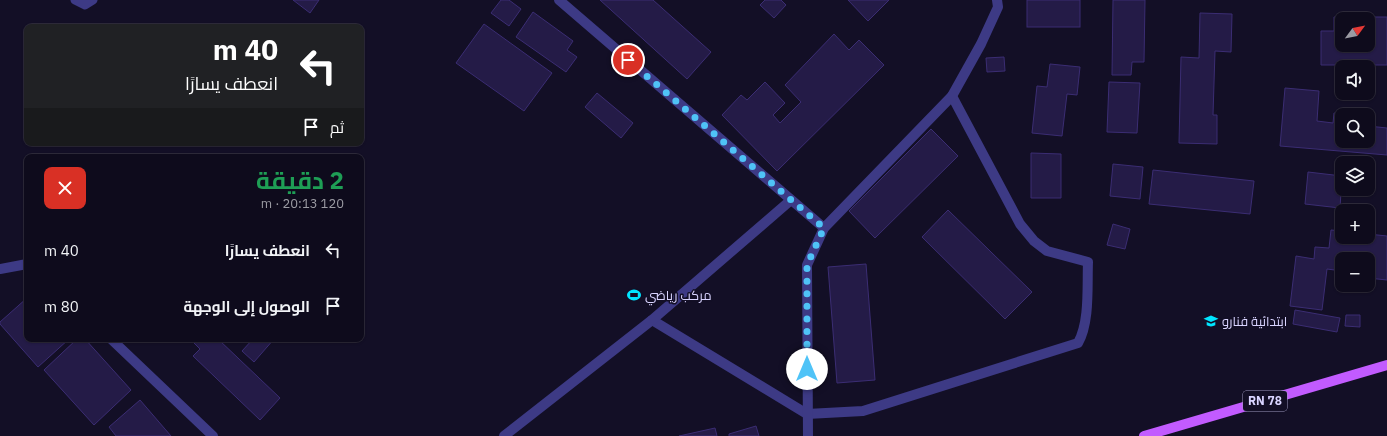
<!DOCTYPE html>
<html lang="ar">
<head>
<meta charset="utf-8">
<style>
	body { margin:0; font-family:"IBM Plex Sans",Cairo,sans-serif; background:#171425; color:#f1f3f6; direction:rtl; height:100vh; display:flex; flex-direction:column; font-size:15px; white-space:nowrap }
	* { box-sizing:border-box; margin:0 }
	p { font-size:13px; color:#9b9ba3 }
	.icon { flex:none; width:22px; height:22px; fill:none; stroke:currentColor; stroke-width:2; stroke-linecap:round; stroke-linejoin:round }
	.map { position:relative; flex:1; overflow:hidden; direction:ltr }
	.panel { position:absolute; left:24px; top:154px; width:340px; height:188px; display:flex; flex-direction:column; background:#0e0b1c; border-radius:8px; box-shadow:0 1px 3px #0004,0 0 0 1px #2e2b3b; direction:rtl }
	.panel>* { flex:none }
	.hud { position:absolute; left:24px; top:24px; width:340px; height:122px; border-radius:8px; box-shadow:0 1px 3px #0004,0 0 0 1px #2e2b3b; direction:rtl; background:#202124; color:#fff; overflow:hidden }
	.needle { width:26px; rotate:58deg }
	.tools { position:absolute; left:1335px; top:12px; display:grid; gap:8px }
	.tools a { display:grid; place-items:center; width:40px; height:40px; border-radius:8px; background:#0e0b1c; box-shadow:0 1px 3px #0004,0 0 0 1px #2e2b3b; font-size:20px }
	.pin { position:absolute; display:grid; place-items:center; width:34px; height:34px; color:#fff; margin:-17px; border:2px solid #fff; border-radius:50%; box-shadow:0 1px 4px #0007 }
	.me { position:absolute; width:44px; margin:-22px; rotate:0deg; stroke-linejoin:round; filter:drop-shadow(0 0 3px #0008) }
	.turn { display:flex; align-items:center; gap:14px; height:84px; padding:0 20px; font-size:18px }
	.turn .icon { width:52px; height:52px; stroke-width:2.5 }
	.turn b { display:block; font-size:28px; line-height:34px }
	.then { display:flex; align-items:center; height:38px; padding:0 20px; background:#0003; gap:8px; font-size:15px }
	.round { display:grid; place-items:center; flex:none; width:42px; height:42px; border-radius:8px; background:#171425 }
	.overview { display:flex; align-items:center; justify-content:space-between; height:68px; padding:0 20px }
	h1 { font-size:24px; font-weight:700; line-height:30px; color:#1e9e55 }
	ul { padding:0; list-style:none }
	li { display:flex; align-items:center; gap:12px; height:56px; padding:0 20px }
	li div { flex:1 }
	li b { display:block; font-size:15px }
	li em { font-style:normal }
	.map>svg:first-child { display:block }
	.building { fill:#241b47; stroke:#3b2d73; fill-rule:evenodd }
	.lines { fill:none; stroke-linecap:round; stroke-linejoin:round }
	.service { stroke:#3d3a85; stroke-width:9 }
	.minor { stroke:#3d3a85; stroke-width:10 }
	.primary { stroke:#c25bff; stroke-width:10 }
	.route { stroke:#4fc3f7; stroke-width:7; stroke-dasharray:0 12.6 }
	.labels { text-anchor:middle; stroke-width:3; stroke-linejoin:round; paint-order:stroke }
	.shield { fill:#130f26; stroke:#9e99be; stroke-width:1 }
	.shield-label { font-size:12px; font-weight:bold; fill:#d9d4ff }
	.poi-label { font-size:13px; fill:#d9d4ff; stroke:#130f26; text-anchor:start }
</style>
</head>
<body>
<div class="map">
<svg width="1387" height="436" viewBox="0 0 1387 436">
	<rect width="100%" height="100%" fill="#130f26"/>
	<!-- building -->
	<g class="building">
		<polygon points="293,0 319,0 310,13"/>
		<polygon points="501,0 509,0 521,9 509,26 491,13"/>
		<polygon points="600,0 653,0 711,52 687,79"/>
		<polygon points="765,0 781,0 786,5 774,18 760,5"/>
		<polygon points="848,0 889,0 868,21"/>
		<rect x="1027" y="0" width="53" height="27"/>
		<polygon points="1113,0 1145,0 1144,62 1132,62 1131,75 1112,75"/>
		<polygon points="533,12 573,41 567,50 577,57 566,72 516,37"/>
		<polygon points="1200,13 1232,14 1231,52 1215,51 1213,115 1217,115 1217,144 1179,143 1181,57 1199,58"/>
		<path d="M1334,17H1387V65H1321V31H1334ZM1342,19H1368V45H1342Z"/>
		<polygon points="484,24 552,73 524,111 456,63"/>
		<polygon points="834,34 849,50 859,40 884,65 777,171 722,115 741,95 747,100 765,82 785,103 773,115 780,123 801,102 785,85"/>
		<polygon points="1004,57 1005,71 987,72 986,58"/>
		<polygon points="1050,64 1080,67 1077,95 1067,94 1062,136 1032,133 1037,86 1047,87"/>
		<polygon points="1109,82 1140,83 1137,133 1107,132"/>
		<polygon points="1285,88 1319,91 1317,121 1333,123 1334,113 1354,115 1342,115 1342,141 1368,141 1368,116 1369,116 1368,126 1387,128 1387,155 1280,146"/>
		<polygon points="597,93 633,123 621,138 585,107"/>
		<polygon points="931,129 958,156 875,238 849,211"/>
		<polygon points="1031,153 1061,154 1061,198 1031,198"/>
		<polygon points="1113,164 1143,167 1140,199 1110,196"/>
		<polygon points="1153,170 1254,181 1250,214 1149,204"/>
		<polygon points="1308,172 1342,176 1340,208 1305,204"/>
		<polygon points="948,210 1032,292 1005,319 922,237"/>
		<polygon points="1113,224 1130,229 1125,249 1107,245"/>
		<polygon points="1331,230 1342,231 1342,237 1368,237 1368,234 1387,236 1387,280 1368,278 1368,259 1342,259 1342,271 1327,269 1322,310 1290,306 1296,256 1314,259 1315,247 1329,248"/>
		<polygon points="866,264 875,380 837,383 828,267"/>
		<polygon points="27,298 27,339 69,339 38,367 0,324 0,322"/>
		<polygon points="1295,310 1340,318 1337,332 1293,324"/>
		<polygon points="1346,315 1360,315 1360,327 1345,326"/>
		<polygon points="77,339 85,339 131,390 94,425 44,370"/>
		<polygon points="192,339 218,339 280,398 260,420 193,356 200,349 191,340"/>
		<polygon points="253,339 274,339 254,362 242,351"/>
		<polygon points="140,400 171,436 116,436 109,427"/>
		<polygon points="756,426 759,436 729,436 729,434"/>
		<polygon points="715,428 717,436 679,436"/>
	</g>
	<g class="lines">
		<!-- service -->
		<polyline class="service" points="75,0 85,5 93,0"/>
		<!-- minor -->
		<g class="minor">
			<polyline points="559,0 824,228"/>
			<polyline points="0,269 27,264"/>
			<path d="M652,320L807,414L863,411L1078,343C1090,322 1087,286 1088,262L1047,251L1034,241L1020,224L952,96"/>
			<polyline points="111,339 213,436"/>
			<polyline points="504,436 652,320 791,200"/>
			<polyline points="808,436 807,265 824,228 952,96 981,44 998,7 997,0"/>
		</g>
		<!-- primary -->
		<polyline class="primary" points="1144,436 1387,365"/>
	</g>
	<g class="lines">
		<!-- route -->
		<polyline class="route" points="628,60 824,228 807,265 807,369"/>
	</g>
	<!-- icons -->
	<defs>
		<g id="stadium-bare" transform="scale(1.08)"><path d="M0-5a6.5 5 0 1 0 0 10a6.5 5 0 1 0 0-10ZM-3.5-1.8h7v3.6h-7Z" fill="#00e5ff" stroke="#130f26" stroke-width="2.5" paint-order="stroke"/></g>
		<g id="school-bare" transform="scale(1.08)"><path d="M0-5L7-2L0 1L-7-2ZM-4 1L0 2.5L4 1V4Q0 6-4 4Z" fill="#00e5ff" stroke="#130f26" stroke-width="2.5" paint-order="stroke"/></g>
	</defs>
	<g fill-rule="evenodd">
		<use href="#stadium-bare" x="634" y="295"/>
		<use href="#school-bare" x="1211" y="321"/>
	</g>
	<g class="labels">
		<!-- shield labels -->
		<rect class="shield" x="1243" y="391" width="44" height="20" rx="3"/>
		<g class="shield-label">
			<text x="1265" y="405">RN 78</text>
		</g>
		<!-- poi labels -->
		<g class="poi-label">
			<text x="645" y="300">مركب رياضي</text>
			<text x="1222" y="326">ابتدائية فنارو</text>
		</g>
	</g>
</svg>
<div class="tools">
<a><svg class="needle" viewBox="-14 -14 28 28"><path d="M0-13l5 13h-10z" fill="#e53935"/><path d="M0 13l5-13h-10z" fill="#9b9ba3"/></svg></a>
<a><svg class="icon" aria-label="sound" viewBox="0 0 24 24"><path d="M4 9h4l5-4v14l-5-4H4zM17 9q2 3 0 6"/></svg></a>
<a><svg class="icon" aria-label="search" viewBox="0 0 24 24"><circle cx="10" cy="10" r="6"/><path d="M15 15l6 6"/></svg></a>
<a><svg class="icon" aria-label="layers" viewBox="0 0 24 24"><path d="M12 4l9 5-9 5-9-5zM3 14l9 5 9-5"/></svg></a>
<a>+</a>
<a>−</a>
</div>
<div class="pin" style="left:628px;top:60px;background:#d93025"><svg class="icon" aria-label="arrive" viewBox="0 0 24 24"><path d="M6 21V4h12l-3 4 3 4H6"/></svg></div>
<svg class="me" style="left:807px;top:369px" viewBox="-20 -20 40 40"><circle r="19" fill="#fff"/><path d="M0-13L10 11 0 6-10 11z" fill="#4fc3f7"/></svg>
<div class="hud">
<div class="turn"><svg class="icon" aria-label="left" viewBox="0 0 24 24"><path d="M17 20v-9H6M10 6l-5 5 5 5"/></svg><div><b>40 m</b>انعطف يسارًا</div></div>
<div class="then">ثم<svg class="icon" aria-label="arrive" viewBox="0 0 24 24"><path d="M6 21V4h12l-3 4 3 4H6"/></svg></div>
</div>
<section class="panel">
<div class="overview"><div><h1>2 دقيقة</h1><p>120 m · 20:13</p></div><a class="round" style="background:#d93025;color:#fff"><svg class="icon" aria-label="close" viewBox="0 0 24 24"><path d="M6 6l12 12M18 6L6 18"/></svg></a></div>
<ul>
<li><svg class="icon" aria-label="left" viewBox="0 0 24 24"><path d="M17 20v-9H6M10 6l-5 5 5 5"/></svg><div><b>انعطف يسارًا</b></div><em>40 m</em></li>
<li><svg class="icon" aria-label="arrive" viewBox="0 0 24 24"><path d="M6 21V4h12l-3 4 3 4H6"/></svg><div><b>الوصول إلى الوجهة</b></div><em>80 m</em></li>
</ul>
</section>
</div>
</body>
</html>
